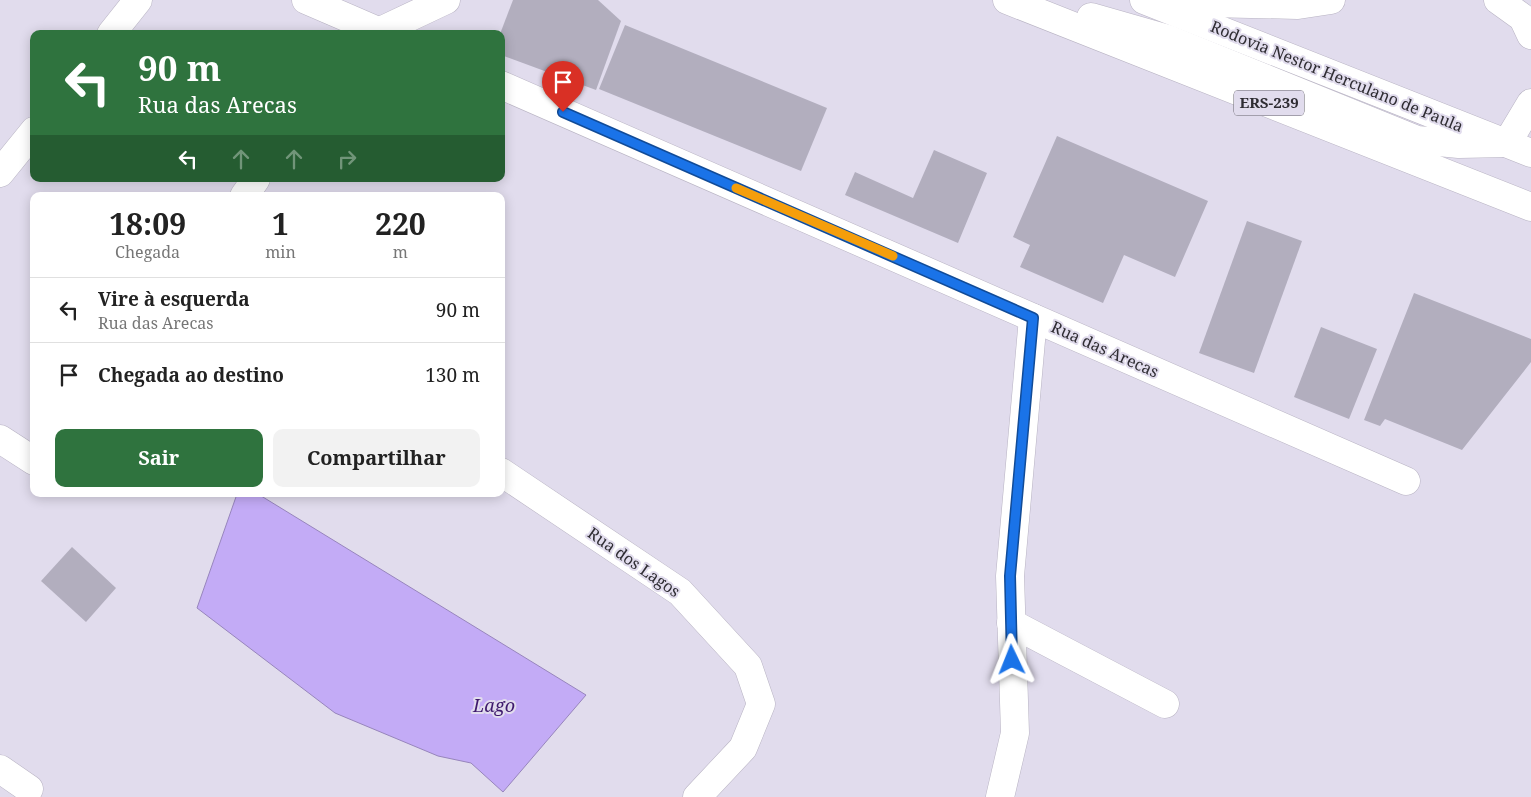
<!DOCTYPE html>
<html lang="pt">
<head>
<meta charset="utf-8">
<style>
	body { margin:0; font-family:"Noto Serif",serif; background:#f2f2f2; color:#222; height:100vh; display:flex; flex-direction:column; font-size:19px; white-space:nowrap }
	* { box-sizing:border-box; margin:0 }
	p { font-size:16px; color:#767676 }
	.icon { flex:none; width:28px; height:28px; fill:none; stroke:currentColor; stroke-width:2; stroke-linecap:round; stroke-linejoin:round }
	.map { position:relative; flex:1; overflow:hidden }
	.details { position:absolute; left:30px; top:192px; width:475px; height:305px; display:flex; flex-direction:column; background:#fff; border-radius:10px; box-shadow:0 2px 12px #0003 }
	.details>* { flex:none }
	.banner { position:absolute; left:30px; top:30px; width:475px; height:152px; border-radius:10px; box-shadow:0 2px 12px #0003; background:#2f733e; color:#fff; overflow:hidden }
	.pin { position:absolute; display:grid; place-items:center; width:42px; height:42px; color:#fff; margin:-51px -21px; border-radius:50% 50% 50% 0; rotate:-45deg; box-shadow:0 0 5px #0007 }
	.pin .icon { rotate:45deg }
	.me { position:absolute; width:55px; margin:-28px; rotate:358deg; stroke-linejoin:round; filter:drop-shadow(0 0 4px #0008) }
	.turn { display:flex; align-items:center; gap:18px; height:105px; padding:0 25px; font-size:22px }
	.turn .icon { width:65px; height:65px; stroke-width:2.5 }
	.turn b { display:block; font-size:35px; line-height:42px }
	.lanes { display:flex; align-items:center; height:48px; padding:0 25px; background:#0003; justify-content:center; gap:25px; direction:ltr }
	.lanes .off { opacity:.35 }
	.eta { display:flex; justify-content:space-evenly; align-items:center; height:85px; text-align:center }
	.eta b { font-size:30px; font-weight:700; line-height:35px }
	.primary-button { display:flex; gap:10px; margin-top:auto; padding:10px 25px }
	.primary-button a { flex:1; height:58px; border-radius:10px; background:#2f733e; color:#fff; font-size:20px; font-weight:700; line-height:58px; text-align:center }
	.primary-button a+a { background:#f2f2f2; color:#222 }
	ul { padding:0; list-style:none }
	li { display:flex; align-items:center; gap:15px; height:65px; padding:0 25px; border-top:1px solid #e0e0e0 }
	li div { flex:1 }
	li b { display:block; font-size:19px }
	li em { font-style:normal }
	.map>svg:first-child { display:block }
	.water { fill:#c3abf6; stroke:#9785bc }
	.building { fill:#b2aebe }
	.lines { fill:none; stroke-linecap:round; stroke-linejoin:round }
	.minor-casing { stroke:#b8b3c3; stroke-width:29 }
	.highway-casing { stroke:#b8b3c3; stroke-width:29 }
	.minor { stroke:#fff; stroke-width:28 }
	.highway { stroke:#fff; stroke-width:28 }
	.route-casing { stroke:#114b97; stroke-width:12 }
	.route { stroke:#1a73e8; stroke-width:9 }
	.slow { stroke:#f59e0b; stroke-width:9 }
	.labels { text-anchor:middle; stroke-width:4; stroke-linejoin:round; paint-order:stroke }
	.shield { fill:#e1dced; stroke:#64626b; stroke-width:1 }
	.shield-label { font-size:15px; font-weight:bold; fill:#2f2d33 }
	.street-label { font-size:16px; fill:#2f2d33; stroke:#e1dced }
	.water-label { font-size:18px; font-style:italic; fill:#3e196d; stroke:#e1dced }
</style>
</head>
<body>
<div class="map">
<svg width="1531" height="797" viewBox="0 0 1531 797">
	<rect width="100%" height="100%" fill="#e1dced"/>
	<!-- water -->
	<polygon class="water" points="237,494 258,494 586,695 503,792 471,763 438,756 335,713 197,608"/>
	<!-- building -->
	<g class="building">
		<polygon points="513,0 598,0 621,21 596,90 501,55 500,34"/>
		<polygon points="625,25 827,108 801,171 599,89"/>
		<polygon points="1057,136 1208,201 1175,277 1124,255 1103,303 1020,267 1030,245 1013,237"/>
		<polygon points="934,150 987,173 958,243 845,195 855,172 913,198"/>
		<polygon points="1247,221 1302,241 1254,373 1199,353"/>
		<polygon points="1414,293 1531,339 1531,362 1462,450 1385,419 1380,426 1364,420"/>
		<polygon points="1321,327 1377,349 1349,419 1294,397"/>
		<polygon points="72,547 116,588 86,622 41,581"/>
	</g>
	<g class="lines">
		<!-- minor casing -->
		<g class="minor-casing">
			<g id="minor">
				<polyline points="306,0 385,34"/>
				<polyline points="111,34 138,0"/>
				<polyline points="374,34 446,0"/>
				<polyline points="501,85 1406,481"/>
				<polyline points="0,173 34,131"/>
				<polyline points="244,196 256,179"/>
				<polyline points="0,439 34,461"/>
				<polyline points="501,472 680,592 748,666 761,704 743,748 697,797"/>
				<polyline points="1011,623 1165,704"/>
				<polyline points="0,769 29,789"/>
				<polyline points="1000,797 1015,733 1010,576 1033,318"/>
			</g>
		</g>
		<!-- highway casing -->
		<g class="highway-casing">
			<g id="highway">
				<polyline points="1007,0 1531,207"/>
				<polyline points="1144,0 1531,153"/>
				<polyline points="1498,0 1523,18 1531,35"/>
				<polyline points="1165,2 1298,5 1331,0"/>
				<polyline points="1091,17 1168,39 1417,140 1459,144 1507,143"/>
				<polyline points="1507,143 1531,103"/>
			</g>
		</g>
		<!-- minor -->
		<use href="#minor" class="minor"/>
		<!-- highway -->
		<use href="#highway" class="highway"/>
	</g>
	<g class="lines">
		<!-- route casing -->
		<g class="route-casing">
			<polyline id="route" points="563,112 1033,318 1010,576 1012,660"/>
		</g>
		<!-- route -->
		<use href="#route" class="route"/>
		<!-- slow -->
		<polyline class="slow" points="736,188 893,256"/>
	</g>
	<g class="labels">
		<!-- shield labels -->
		<rect class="shield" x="1234" y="90.5" width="70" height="25" rx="4"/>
		<g class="shield-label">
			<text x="1269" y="108">ERS-239</text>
		</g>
		<!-- street labels -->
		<g class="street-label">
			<text transform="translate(1337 76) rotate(22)" y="6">Rodovia Nestor Herculano de Paula</text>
			<text transform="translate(1105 349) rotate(24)" y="6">Rua das Arecas</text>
			<text transform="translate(634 562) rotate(35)" y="6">Rua dos Lagos</text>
		</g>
		<!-- water labels -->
		<g class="water-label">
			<text x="494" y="712">Lago</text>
		</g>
	</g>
</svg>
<div class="pin" style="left:563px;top:112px;background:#d93025"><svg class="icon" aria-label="arrive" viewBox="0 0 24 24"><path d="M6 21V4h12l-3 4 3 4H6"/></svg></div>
<svg class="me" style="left:1012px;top:660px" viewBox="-20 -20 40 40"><path d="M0-17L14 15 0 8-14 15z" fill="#1a73e8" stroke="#fff" stroke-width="4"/></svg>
<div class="banner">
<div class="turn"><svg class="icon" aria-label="left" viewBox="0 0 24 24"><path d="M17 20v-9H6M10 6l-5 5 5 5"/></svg><div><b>90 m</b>Rua das Arecas</div></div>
<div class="lanes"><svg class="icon" aria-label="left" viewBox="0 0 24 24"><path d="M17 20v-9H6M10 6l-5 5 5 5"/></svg><svg class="icon off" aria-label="ahead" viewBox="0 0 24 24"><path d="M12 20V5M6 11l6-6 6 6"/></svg><svg class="icon off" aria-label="ahead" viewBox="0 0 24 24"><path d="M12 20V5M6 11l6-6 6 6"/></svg><svg class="icon off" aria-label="right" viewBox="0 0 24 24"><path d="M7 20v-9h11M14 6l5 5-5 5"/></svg></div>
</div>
<section class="details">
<div class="eta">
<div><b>18:09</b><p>Chegada</p></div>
<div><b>1</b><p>min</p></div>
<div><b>220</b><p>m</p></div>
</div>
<ul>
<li><svg class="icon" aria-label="left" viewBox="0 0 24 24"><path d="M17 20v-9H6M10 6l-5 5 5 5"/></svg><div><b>Vire à esquerda</b><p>Rua das Arecas</p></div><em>90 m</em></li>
<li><svg class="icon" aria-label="arrive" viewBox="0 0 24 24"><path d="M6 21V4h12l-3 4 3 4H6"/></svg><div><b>Chegada ao destino</b></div><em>130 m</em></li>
</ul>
<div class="primary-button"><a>Sair</a><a>Compartilhar</a></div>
</section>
</div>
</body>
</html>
